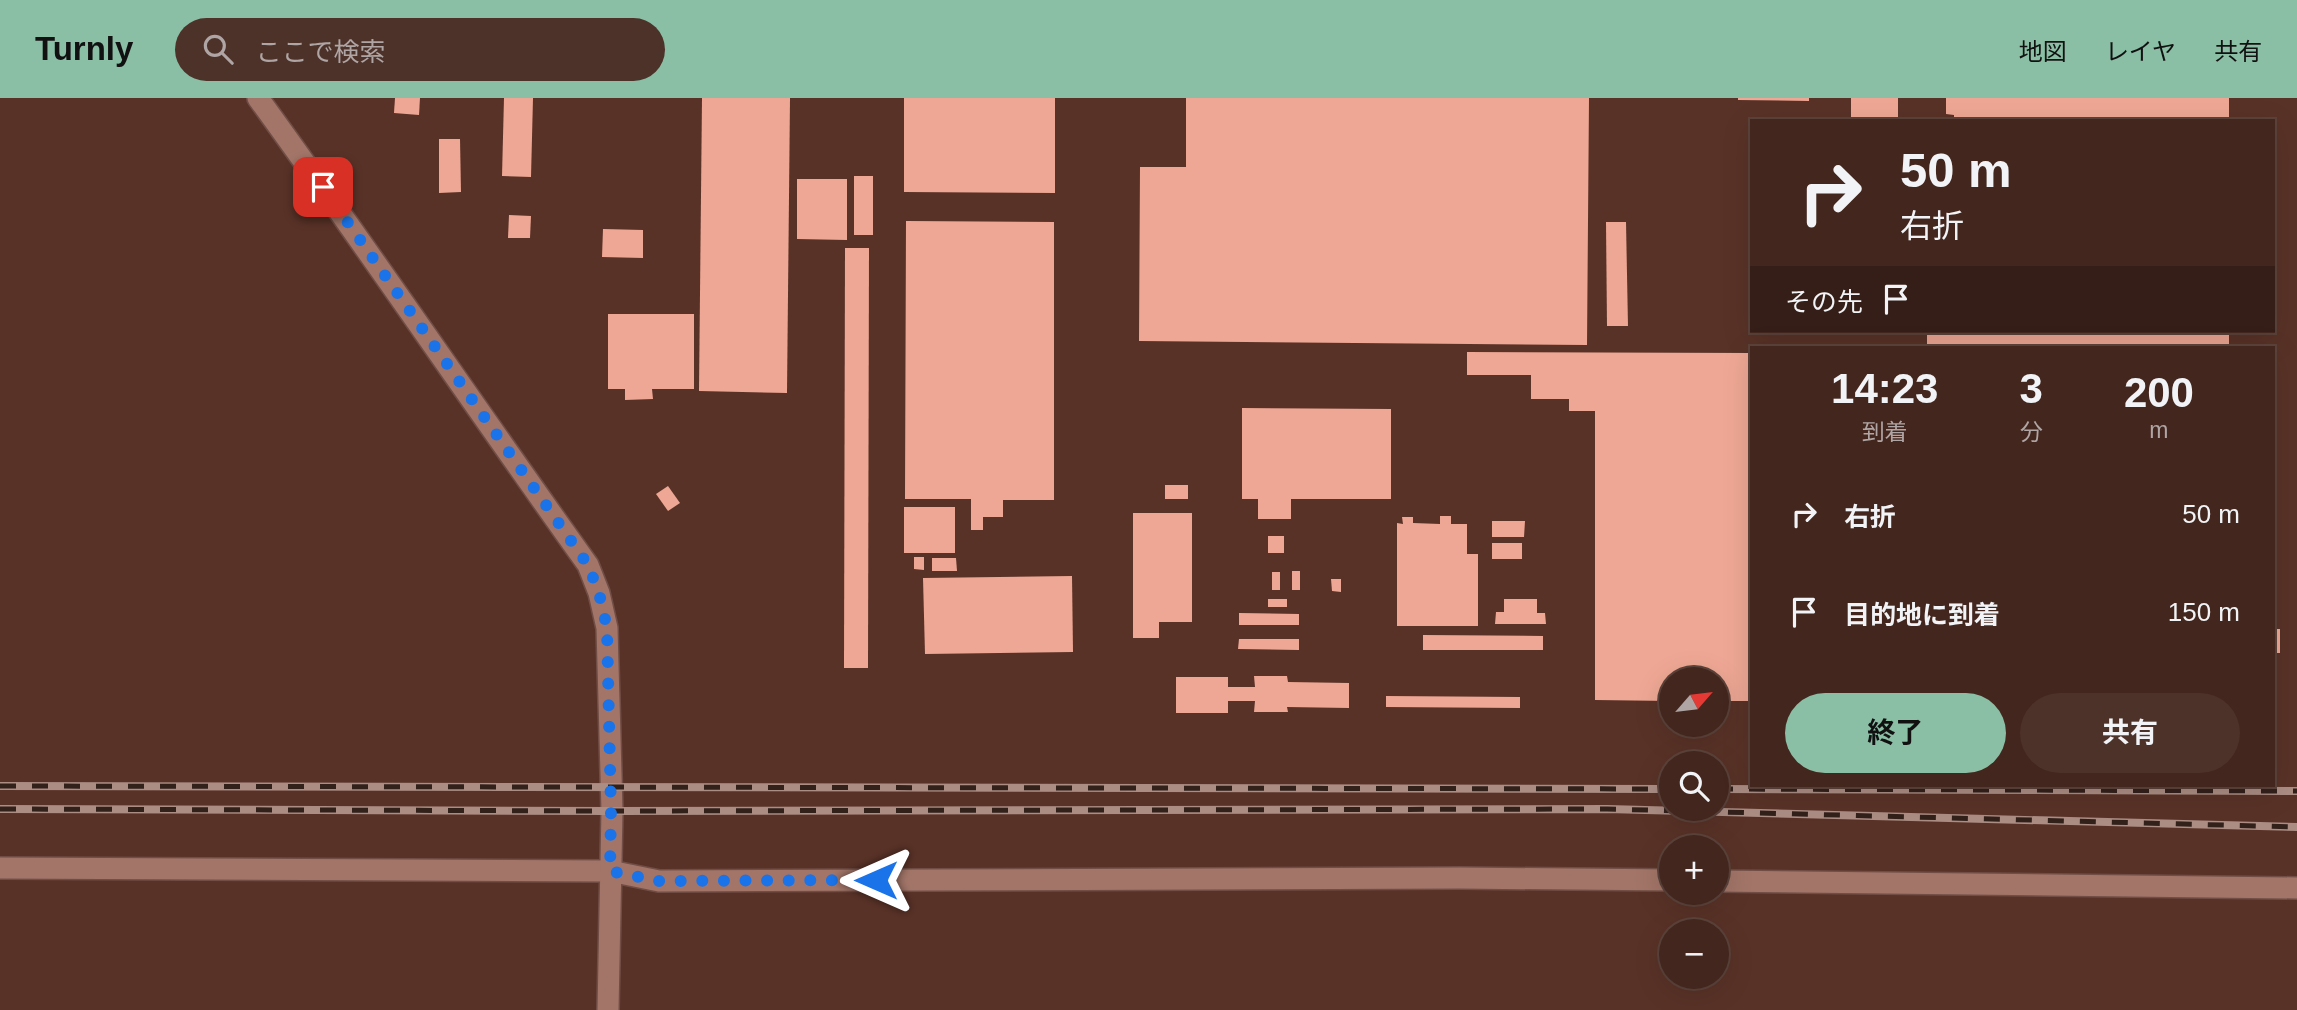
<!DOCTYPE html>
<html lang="ja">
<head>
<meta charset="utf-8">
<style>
	body { margin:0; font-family:Helvetica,"Noto Sans JP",sans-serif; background:#4d322a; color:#f1f3f6; height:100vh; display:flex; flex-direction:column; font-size:26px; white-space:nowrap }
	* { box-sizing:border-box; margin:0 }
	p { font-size:23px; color:#afa5a4 }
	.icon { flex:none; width:38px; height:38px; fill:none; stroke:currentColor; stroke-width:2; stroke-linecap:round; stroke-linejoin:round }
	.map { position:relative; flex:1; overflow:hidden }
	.side { position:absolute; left:1750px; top:248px; width:525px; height:441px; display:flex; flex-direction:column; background:#43261d; border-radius:0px; box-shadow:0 7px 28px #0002,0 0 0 2px #5b433b }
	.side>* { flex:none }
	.top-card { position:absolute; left:1750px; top:21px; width:525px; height:214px; border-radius:0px; box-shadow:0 7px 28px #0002,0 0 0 2px #5b433b; background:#43261d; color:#f1f3f6; overflow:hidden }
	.needle { width:46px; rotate:62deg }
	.fabs { position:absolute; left:1659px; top:569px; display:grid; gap:14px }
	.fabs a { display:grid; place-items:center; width:70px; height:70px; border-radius:50%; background:#43261d; box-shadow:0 7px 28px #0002,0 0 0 2px #5b433b; font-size:35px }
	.pin { position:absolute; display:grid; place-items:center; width:60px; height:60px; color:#fff; margin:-30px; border-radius:14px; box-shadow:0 4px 10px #0006 }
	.me { position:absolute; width:77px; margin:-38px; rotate:270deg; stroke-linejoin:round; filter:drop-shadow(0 0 5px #0008) }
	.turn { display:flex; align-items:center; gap:24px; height:147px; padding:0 35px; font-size:32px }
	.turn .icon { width:91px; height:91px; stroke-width:2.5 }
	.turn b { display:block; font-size:49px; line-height:60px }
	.then { display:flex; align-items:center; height:66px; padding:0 35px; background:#0003; gap:14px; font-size:26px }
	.eta { display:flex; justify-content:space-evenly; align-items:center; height:119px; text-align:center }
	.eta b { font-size:42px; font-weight:700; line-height:49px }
	.primary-button { display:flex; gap:14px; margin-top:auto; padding:14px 35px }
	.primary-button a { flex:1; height:80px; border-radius:42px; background:#8abfa5; color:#111; font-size:28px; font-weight:700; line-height:80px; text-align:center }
	.primary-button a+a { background:#4d322a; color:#f1f3f6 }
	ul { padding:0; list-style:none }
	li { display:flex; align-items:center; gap:21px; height:98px; padding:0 35px }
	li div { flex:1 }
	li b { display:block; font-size:26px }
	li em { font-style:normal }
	header { display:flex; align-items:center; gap:42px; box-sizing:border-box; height:98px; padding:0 35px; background:#8abfa5; color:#111 }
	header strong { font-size:33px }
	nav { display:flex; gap:38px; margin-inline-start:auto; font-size:24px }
	.search { width:490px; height:63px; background:#4d322a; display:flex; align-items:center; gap:18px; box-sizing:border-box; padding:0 24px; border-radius:38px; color:#afa5a4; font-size:26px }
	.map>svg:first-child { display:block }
	.building { fill:#eea794 }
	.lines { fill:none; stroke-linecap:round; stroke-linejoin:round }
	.street-casing { stroke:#704e46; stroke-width:24 }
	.secondary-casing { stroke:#704e46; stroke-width:24 }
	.street { stroke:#a27568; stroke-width:21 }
	.secondary { stroke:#a27568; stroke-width:21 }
	.rail-casing { stroke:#ab8d84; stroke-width:8 }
	.rail { stroke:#32201b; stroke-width:5; stroke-dasharray:16; stroke-linecap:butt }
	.route { stroke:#1a73e8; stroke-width:12; stroke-dasharray:0 21.6 }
</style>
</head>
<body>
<header>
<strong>Turnly</strong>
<div class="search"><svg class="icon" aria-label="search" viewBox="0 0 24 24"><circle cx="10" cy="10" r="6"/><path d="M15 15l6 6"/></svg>ここで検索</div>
<nav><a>地図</a><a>レイヤ</a><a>共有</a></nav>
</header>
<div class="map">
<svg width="2297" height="912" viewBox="0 0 2297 912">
	<rect width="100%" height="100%" fill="#593227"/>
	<!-- building -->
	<g class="building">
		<polygon points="395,0 420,0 419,17 394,15"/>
		<polygon points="504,0 533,0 531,79 502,78"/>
		<polygon points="702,0 790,0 787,295 699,293"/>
		<polygon points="904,0 1055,0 1055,95 904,94"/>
		<polygon points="1186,0 1589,0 1587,247 1139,243 1140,69 1186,69"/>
		<polygon points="1738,0 1809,0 1809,3 1738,2"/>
		<rect x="1851" y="0" width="47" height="23"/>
		<polygon points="1946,0 2229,0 2229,23 1954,23 1954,17 1946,16"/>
		<polygon points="439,41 460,41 461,94 439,95"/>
		<rect x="854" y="78" width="19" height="59"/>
		<polygon points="797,81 847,81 847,142 797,141"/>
		<polygon points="509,117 531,118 530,140 508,140"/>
		<polygon points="906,123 1054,124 1054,402 1003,402 1003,419 983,419 983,432 971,432 971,401 905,401"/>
		<polygon points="1606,124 1626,124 1628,228 1607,228"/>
		<polygon points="603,131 643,132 643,160 602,159"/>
		<polygon points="845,150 869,150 868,570 844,570"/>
		<polygon points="608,216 694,216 694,291 652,291 653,301 625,302 625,291 608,291"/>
		<rect x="1927" y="233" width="302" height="17"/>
		<polygon points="1467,254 1752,255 1752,603 1717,603 1717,581 1671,581 1671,603 1595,602 1595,313 1569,313 1569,301 1531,301 1531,277 1467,277"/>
		<polygon points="1242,310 1391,311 1391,401 1291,401 1291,421 1258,421 1258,401 1242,401"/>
		<rect x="1165" y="387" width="23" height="14"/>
		<polygon points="668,388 680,405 668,413 656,396"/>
		<rect x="904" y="409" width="51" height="46"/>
		<polygon points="1133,415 1192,415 1192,524 1159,524 1159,540 1133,540"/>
		<polygon points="1440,418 1451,418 1451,426 1467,426 1467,456 1478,456 1478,528 1397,528 1397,425 1403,426 1402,419 1413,419 1413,425 1440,426"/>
		<polygon points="1492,423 1525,423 1524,439 1492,439"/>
		<rect x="1268" y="438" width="16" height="17"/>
		<rect x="1492" y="445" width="30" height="16"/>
		<polygon points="914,459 924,459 924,472 914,471"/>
		<polygon points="932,460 956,460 957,473 932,473"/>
		<rect x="1292" y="473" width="8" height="19"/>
		<rect x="1272" y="474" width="8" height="18"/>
		<polygon points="1072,478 1073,554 925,556 923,480"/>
		<polygon points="1331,481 1341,481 1341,494 1332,493"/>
		<rect x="1268" y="501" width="19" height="8"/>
		<polygon points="1504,501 1537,501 1537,515 1545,515 1546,526 1495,526 1496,514 1504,514"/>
		<polygon points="1239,515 1299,516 1299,527 1239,527"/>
		<rect x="2273" y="531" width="7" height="24"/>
		<polygon points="1423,537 1543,538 1543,552 1423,552"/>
		<polygon points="1239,541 1299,541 1299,552 1238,551"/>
		<polygon points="1254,578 1287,578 1288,584 1349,585 1349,610 1287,609 1288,614 1254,614 1255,603 1228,603 1228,615 1176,615 1176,579 1228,579 1228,589 1255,589"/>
		<polygon points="1386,598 1520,599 1520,610 1386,609"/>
	</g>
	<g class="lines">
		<!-- street casing -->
		<g class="street-casing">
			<g id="street">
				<polyline points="0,770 610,773 659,783 1460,780 1671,782"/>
				<polyline points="1717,783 2297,790"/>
			</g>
		</g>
		<!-- secondary casing -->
		<g class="secondary-casing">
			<path id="secondary" d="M258,0C370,154 477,312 588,467L599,495L607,530L612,713L608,912"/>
		</g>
		<!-- street -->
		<use href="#street" class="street"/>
		<!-- secondary -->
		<use href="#secondary" class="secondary"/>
		<!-- rail casing -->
		<g class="rail-casing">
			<g id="rail">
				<polyline points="0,688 1671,691"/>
				<polyline points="1717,691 2297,693"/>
				<polyline points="0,711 612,713 1607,711 2297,729"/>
			</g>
		</g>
		<!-- rail -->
		<use href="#rail" class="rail"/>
	</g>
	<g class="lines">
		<!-- route -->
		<polyline class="route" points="323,89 588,467 599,495 607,530 611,713 610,773 659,783 876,782"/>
	</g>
</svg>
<div class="fabs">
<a><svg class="needle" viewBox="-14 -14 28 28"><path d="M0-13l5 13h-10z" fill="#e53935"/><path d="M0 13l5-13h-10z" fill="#afa5a4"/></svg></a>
<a><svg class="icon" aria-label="search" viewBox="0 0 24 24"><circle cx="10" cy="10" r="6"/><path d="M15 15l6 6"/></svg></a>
<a>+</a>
<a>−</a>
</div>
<div class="pin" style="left:323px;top:89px;background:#d93025"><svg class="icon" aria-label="arrive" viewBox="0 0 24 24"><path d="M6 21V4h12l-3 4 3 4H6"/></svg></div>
<svg class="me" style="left:876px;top:782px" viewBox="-20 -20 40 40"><path d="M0-17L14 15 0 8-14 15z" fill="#1a73e8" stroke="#fff" stroke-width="4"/></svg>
<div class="top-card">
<div class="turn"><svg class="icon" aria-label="right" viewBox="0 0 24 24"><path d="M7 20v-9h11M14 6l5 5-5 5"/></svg><div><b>50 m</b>右折</div></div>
<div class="then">その先<svg class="icon" aria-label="arrive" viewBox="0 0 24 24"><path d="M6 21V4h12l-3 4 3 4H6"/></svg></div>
</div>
<section class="side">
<div class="eta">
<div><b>14:23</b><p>到着</p></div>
<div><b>3</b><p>分</p></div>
<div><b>200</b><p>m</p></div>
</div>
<ul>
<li><svg class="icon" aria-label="right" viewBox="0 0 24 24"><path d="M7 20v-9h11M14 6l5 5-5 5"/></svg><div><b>右折</b></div><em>50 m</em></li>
<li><svg class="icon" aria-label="arrive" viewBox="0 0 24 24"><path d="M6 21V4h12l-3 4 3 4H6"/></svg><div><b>目的地に到着</b></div><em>150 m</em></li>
</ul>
<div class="primary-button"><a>終了</a><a>共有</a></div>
</section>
</div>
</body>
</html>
